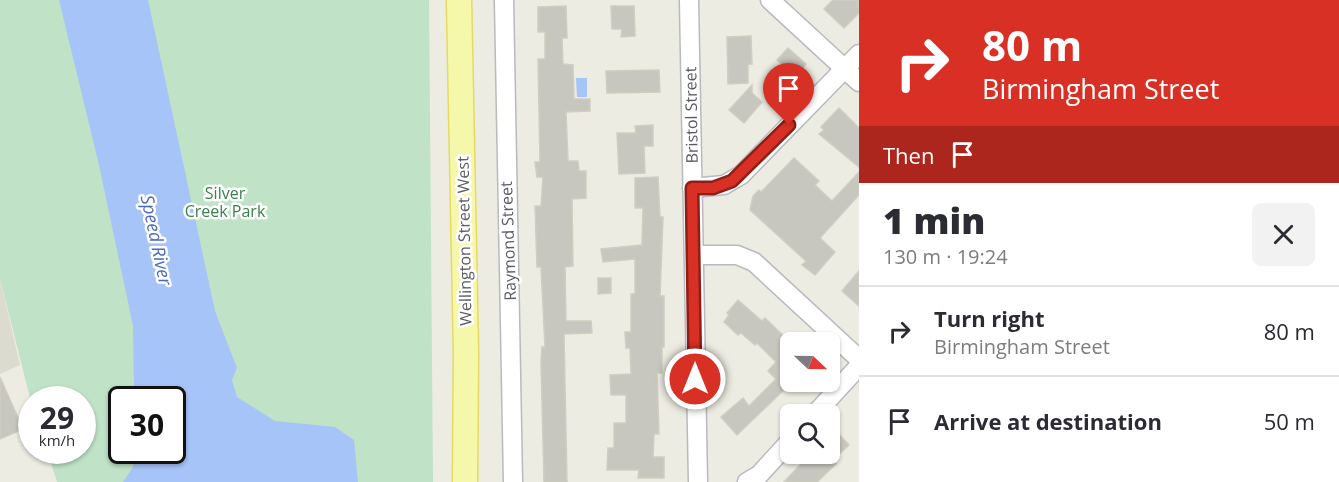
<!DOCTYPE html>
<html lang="en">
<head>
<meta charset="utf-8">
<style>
	body { margin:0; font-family:"Open Sans",sans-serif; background:#f2f2f3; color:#2b2b33; height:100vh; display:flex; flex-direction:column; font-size:22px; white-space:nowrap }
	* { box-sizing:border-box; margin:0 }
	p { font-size:20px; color:#7c7c81 }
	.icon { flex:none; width:33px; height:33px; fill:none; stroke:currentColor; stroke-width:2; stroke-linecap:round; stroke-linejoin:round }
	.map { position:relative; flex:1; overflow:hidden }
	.side { display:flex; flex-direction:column; background:#fff; width:480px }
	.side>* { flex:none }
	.hud { background:#d93025; color:#fff; overflow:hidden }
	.needle { width:39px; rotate:112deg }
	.fabs { position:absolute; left:780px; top:332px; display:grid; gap:12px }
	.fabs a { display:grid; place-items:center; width:60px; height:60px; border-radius:9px; background:#fff; box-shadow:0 2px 4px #0004; font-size:30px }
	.speed { position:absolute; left:18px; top:386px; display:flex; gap:12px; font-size:30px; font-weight:700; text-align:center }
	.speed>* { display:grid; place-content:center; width:78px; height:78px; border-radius:50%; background:#fff; box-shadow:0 2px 4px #0004; line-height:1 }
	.speed small { font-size:15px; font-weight:400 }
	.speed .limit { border:3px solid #111; border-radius:9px; background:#fff; color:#111 }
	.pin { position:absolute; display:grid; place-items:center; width:51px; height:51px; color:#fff; margin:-62px -26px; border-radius:50% 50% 50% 0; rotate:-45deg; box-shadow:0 0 6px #0007 }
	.pin .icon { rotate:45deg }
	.me { position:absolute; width:66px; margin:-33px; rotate:0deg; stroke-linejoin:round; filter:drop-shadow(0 0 4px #0008) }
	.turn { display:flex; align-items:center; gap:21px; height:126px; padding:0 24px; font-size:27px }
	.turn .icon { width:78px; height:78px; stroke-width:2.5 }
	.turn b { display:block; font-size:42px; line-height:51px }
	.then { display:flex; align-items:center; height:57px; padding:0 24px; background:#0003; gap:12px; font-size:22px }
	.round { display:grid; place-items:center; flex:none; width:63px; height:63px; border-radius:9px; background:#f2f2f3 }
	.summary { display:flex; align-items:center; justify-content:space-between; height:102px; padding:0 24px }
	h1 { font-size:36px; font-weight:800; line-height:45px }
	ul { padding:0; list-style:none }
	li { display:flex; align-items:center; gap:18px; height:90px; padding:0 24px; border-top:2px solid #e1e1e2 }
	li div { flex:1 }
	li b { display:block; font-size:22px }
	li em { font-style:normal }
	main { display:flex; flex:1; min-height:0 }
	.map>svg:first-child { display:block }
	.education { fill:#dcdbd0 }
	.green { fill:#c0e2c7; fill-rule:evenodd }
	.water { fill:#a6c4f8 }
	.building { fill:#c7c6bf; stroke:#d0cec1; stroke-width:1.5 }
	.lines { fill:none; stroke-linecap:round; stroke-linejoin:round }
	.minor-casing { stroke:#b9bac0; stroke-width:21 }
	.major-casing { stroke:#e5db62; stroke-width:27 }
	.minor { stroke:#fff; stroke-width:18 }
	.major { stroke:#f5f8ab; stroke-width:24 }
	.route-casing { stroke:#8d1f18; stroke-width:15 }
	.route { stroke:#d93025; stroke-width:10 }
	.labels { text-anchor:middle; stroke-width:5; stroke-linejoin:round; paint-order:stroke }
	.street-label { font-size:16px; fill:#5a5c62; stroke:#fff }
	.park-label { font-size:16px; fill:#3b804c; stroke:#fff }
	.water-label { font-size:18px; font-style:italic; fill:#4c6ab8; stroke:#fff }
</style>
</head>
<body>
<main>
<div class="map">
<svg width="859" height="482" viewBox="0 0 859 482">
	<rect width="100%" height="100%" fill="#ecece2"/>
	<!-- education -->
	<polygon class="education" points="0,278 20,365 0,374"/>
	<!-- green -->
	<path class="green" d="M0,0H429L433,482H57L47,450H82V399H32L31,402L0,278ZM122,399H172V450H122Z"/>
	<!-- water -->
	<g class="water">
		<polygon points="59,0 148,0 215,311 237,368 232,380 237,397 275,421 335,427 354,440 358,482 123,482 133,467 134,450 172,450 172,399 144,399 134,392 133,326 99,165"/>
		<polygon points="576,78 587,78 587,97 577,97"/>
	</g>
	<!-- building -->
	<g class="building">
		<polygon points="833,0 859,0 859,13 844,28 824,9"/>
		<polygon points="566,6 567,38 562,38 563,64 573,65 574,99 590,99 590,111 566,112 568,161 578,161 579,171 586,171 586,198 572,199 573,266 565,267 566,321 591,321 592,333 564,334 567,482 544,482 541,361 542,347 545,347 541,267 537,267 535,206 541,206 543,177 537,177 535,162 540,162 538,59 545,59 545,32 538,32 538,7"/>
		<polygon points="611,6 634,6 635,36 621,37 622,29 612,29"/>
		<polygon points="751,36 752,64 748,64 748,83 728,84 727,37"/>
		<polygon points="788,48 806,64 795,76 777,60"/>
		<polygon points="659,70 660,92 607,93 606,71"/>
		<polygon points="752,85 752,93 762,102 744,123 729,110"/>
		<polygon points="839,108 859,128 859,167 819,134 824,130 821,127"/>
		<polygon points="653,125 653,146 644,146 645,173 619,174 617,133 636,133 635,126"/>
		<polygon points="794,158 819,181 815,185 832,201 859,172 859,195 820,238 835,252 815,275 802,265 806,261 750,210 753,196 759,190 761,192"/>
		<polygon points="658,177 660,217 663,217 660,296 664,296 664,347 662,347 662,373 657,373 659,434 654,434 653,457 664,457 664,478 638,478 639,470 607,470 608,448 614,448 614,423 626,423 626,395 611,395 610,375 631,374 630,348 626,348 625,332 631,332 631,294 635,294 635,259 603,262 601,249 642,245 643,208 635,208 635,178"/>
		<polygon points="859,271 859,306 842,291"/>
		<polygon points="598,278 611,278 611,293 598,294"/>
		<polygon points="738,300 762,321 765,318 790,342 790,384 737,435 721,417 743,398 749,406 776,379 768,371 776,362 757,343 755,345 741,333 738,335 724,322 729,315 727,313"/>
		<polygon points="0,377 23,429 0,439"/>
		<polygon points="836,431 849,445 833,460 836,464 817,482 784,482 811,453 830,453 830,438"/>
	</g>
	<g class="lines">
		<!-- minor casing -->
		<g class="minor-casing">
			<g id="minor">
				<polyline points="504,0 513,482"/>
				<polyline points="689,0 698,482"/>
				<polyline points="770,0 859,82"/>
				<polyline points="692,188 724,185 741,175 859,54"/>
				<polyline points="694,255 737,255 754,262 859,359"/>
				<polyline points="815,414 859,366"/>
				<polyline points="747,482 759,475 790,441"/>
			</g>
		</g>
		<!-- major casing -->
		<g class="major-casing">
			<polyline id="major" points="459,0 466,353 465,482"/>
		</g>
		<!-- minor -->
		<use href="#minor" class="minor"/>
		<!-- major -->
		<use href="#major" class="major"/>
	</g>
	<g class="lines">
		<!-- route casing -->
		<g class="route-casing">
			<polyline id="route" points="695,379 692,188 713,188 732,181 789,125"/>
		</g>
		<!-- route -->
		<use href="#route" class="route"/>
	</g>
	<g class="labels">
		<!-- street labels -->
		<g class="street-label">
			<text transform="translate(691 115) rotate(-91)" y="6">Bristol Street</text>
			<text transform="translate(464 241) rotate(-91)" y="6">Wellington Street West</text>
			<text transform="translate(508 241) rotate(-92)" y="6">Raymond Street</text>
		</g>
		<!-- park labels -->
		<g class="park-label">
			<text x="225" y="199">Silver<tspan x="225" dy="18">Creek Park</tspan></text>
		</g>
		<!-- water labels -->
		<g class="water-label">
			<text transform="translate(156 240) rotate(78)" y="6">Speed River</text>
		</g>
	</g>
</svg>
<div class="fabs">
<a><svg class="needle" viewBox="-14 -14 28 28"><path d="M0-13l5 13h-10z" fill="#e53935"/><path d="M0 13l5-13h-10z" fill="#7c7c81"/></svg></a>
<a><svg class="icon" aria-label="search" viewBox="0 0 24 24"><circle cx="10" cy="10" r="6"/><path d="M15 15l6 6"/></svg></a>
</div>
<div class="speed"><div>29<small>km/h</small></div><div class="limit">30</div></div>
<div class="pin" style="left:789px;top:125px;background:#d93025"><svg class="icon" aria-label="arrive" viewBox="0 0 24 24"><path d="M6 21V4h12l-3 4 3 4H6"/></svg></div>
<svg class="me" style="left:695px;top:379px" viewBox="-20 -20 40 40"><circle r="17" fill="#d93025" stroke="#fff" stroke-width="3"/><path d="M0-11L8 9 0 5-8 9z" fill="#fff"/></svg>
</div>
<section class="side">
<div class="hud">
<div class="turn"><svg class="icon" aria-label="right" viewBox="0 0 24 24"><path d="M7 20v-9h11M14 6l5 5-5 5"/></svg><div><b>80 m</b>Birmingham Street</div></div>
<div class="then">Then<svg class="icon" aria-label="arrive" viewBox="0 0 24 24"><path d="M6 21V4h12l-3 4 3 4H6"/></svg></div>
</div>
<div class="summary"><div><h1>1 min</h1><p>130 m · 19:24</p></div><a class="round"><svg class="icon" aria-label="close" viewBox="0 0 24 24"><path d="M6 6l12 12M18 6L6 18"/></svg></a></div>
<ul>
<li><svg class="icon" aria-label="right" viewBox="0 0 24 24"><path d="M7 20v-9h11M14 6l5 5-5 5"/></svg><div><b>Turn right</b><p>Birmingham Street</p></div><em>80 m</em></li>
<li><svg class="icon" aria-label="arrive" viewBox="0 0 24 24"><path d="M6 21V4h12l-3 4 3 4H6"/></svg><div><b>Arrive at destination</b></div><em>50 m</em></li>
</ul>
</section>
</main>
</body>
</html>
